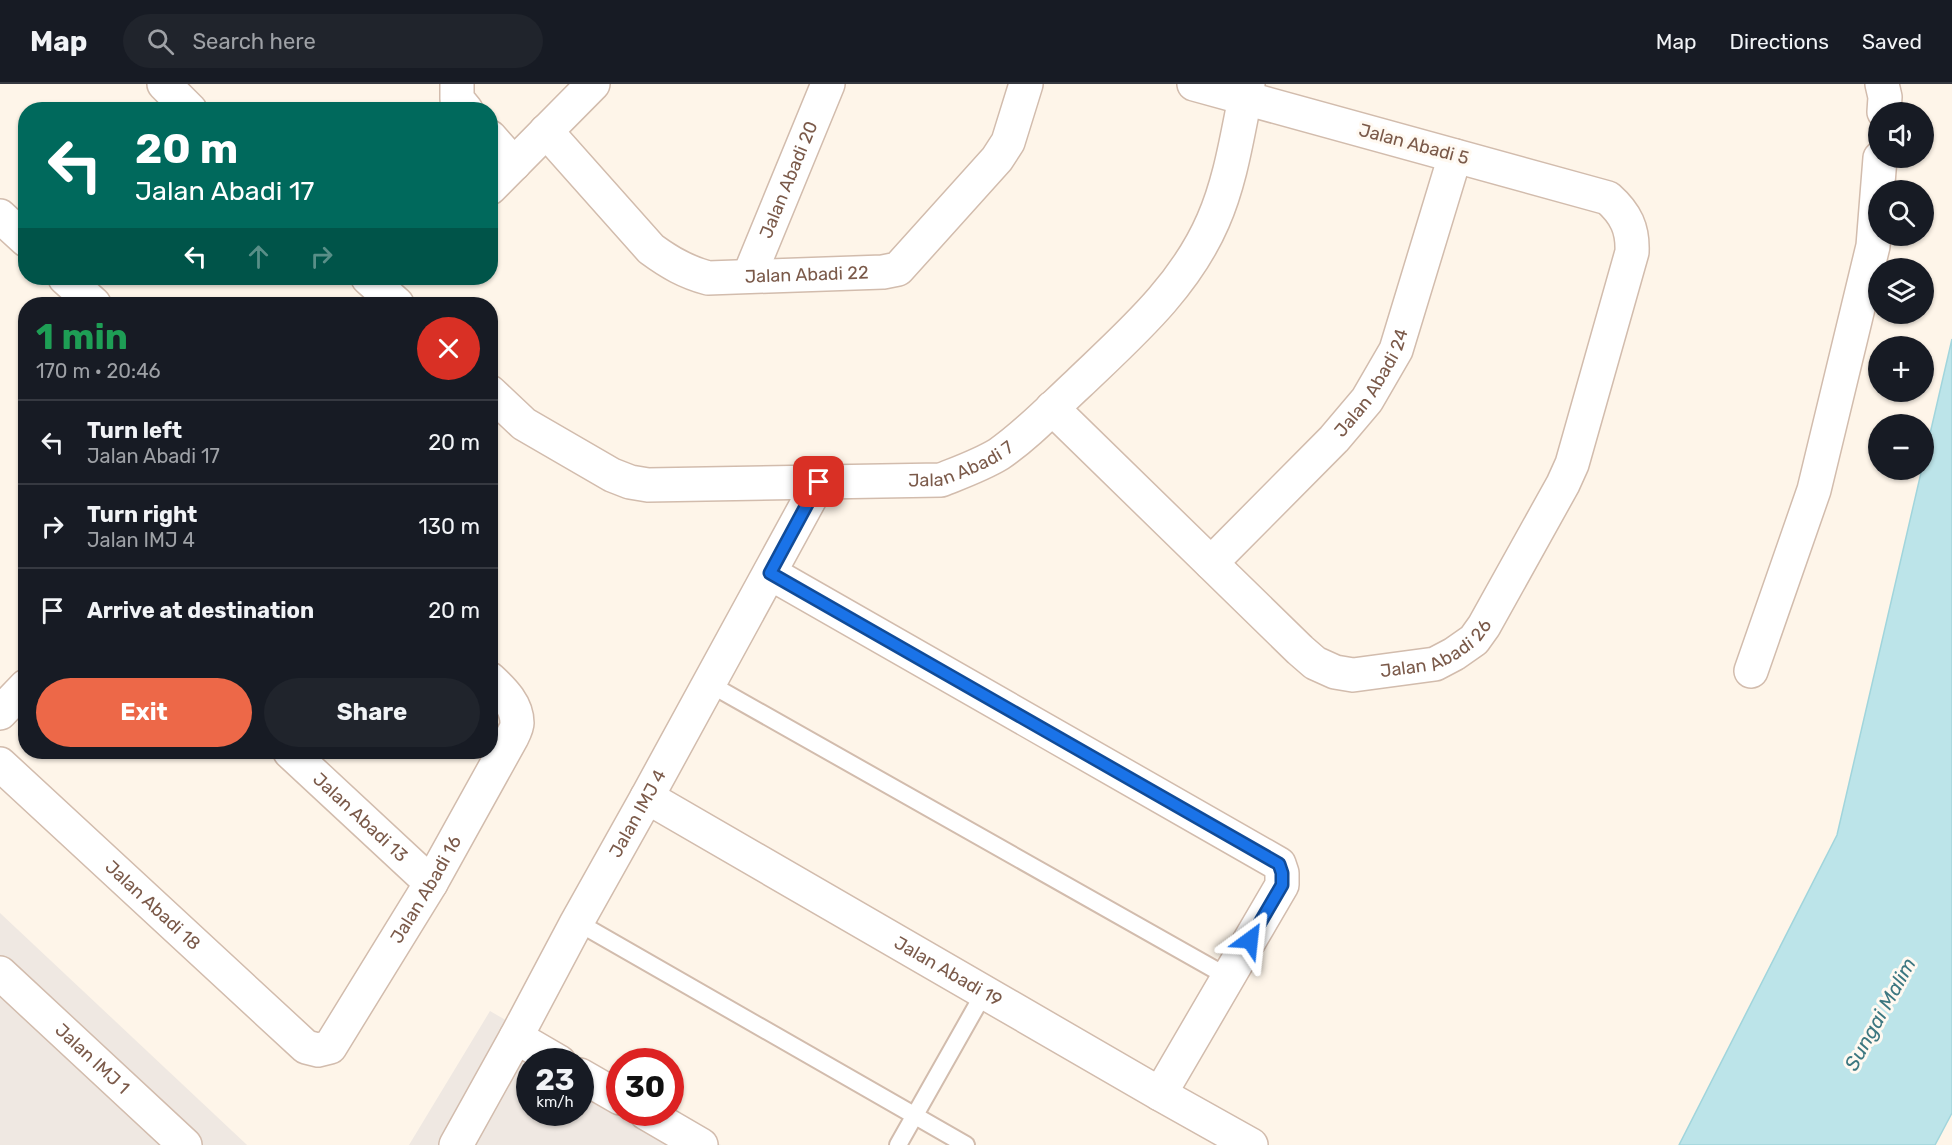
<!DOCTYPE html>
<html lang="en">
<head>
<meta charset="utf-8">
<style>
	body { margin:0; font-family:Rubik,sans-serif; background:#20242c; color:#f1f3f6; height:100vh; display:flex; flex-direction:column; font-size:22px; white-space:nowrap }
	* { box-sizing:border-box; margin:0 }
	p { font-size:20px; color:#9ea1a6 }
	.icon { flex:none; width:33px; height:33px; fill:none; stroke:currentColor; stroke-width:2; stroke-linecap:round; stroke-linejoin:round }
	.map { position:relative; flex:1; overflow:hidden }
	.drawer { position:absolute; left:18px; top:213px; width:480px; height:462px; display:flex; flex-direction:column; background:#171b24; border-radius:24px; box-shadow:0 2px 4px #0004 }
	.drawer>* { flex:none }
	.guide { position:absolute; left:18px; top:18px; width:480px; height:183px; border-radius:24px; box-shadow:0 2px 4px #0004; background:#00695c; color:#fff; overflow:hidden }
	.buttons { position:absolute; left:1868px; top:18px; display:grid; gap:12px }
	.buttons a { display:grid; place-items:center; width:66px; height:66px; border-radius:50%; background:#171b24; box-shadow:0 2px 4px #0004; font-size:30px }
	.speed { position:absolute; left:516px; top:964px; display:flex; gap:12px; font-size:30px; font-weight:700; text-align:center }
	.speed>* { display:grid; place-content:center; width:78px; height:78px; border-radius:50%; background:#171b24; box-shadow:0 2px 4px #0004; line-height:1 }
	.speed small { font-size:15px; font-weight:400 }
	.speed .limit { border:9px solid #d22; background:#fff; color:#111 }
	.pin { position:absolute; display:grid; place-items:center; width:51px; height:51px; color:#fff; margin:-26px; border-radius:12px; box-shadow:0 3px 9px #0006 }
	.me { position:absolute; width:66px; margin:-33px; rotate:30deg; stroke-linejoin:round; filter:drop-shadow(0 0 4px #0008) }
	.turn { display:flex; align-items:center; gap:21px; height:126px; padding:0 18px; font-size:27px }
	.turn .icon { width:78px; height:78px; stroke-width:2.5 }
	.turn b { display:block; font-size:42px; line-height:51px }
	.lanes { display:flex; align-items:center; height:57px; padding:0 18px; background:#0003; justify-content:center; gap:30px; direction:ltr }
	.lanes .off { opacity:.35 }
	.round { display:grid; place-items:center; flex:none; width:63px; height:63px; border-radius:32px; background:#20242c }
	.head { display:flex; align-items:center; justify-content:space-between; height:102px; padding:0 18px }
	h1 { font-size:36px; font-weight:700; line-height:45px; color:#1e9e55 }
	.button { display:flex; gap:12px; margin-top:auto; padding:12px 18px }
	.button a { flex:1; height:69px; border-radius:36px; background:#ed6848; color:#fff; font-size:24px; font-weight:700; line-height:69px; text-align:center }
	.button a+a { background:#20242c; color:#f1f3f6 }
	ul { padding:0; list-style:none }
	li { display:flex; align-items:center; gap:18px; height:84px; padding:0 18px; border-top:2px solid #363941 }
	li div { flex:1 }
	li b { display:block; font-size:22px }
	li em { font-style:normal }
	header { display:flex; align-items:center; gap:36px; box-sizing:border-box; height:84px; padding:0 30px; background:#171b24; border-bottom:2px solid #363941 }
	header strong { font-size:28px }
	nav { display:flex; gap:33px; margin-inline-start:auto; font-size:21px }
	.search { width:420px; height:54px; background:#20242c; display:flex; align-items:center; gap:15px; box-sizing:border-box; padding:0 21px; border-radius:33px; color:#9ea1a6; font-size:22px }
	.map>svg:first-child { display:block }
	.industrial { fill:#efe8e2 }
	.water { fill:#bce4e9; stroke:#a1d5dc; stroke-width:1.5 }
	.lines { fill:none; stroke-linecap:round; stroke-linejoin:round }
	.lane-casing { stroke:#d2bcad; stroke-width:20 }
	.street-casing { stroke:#d2bcad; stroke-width:36 }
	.lane { stroke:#fff; stroke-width:16 }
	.street { stroke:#fff; stroke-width:33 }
	.route-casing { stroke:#114b97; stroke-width:15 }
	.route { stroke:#1a73e8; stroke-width:10 }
	.labels { text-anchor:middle; stroke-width:6; stroke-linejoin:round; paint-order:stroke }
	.street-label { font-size:18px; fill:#7b5a4a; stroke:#fff9f1 }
	.water-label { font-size:20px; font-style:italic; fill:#3c7780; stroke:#fff9f1 }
</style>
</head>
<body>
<header>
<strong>Map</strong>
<div class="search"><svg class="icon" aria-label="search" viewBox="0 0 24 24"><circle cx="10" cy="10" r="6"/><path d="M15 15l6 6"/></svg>Search here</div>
<nav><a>Map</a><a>Directions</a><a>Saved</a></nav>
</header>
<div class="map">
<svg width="1952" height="1061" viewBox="0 0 1952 1061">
	<rect width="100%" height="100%" fill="#fef5e9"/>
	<!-- industrial -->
	<g class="industrial">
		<polygon points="0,829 247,1061 0,1061"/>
		<polygon points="490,927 578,978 530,978 530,1029 580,1029 581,979 620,1029 666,1029 721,1061 409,1061"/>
	</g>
	<!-- water -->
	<polygon class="water" points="1952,255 1952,1029 1935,1061 1679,1061 1837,751"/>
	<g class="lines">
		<!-- lane casing -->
		<g class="lane-casing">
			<g id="lane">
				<polyline points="708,599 1228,893"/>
				<polyline points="577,838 966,1061"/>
				<polyline points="898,1061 984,909"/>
			</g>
		</g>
		<!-- street casing -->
		<g class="street-casing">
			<g id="street">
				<polyline points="164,0 190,26"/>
				<polyline points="457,0 457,15 466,26"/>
				<polyline points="1882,0 1885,13 1884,28"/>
				<path id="s1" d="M546,47L651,165C670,179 686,188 708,194L883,188L898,185L997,75L1008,58L1026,0"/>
				<polyline points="490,53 514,80"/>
				<polyline points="490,104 593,0"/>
				<polyline points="0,132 26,156"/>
				<path id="s2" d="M749,192L828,0"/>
				<polyline points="65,194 94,220"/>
				<polyline points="368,194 397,220"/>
				<path id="s3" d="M490,308L524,340L612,391L630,398L648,401L941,396C961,388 981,381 999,370C1028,350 1052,324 1078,300C1129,251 1184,204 1213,137C1232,94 1238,45 1248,0"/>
				<path id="s4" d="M1052,324L1300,566L1315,579L1335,588L1353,591L1435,580L1454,570L1474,556L1484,542L1563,400L1572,380L1632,168C1633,145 1626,130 1608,114L1194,0"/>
				<path id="s5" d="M1211,479L1334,355L1367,316L1396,266L1455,72"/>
				<polyline points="770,489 1279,780 1282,789 1282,801 1160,1010"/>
				<polyline points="1751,587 1814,406 1873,162 1880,74"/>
				<polyline points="0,629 26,602"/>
				<path id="s6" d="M290,668L431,799"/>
				<path id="s7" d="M0,680L306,963L318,966L330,963L431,799L512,653C514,649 517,643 517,639C517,621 503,607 490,595"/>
				<path id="s8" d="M647,713L1160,1010L1251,1061"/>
				<path id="s9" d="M0,889L185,1061"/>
				<polyline points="516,953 559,978"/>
				<polyline points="580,991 620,1014"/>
				<polyline points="646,1029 701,1061"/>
				<path id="s10" d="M456,1061L516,953L577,838L647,713L819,398"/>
			</g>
		</g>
		<!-- lane -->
		<use href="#lane" class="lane"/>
		<!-- street -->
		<use href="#street" class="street"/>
	</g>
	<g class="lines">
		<!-- route casing -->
		<g class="route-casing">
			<polyline id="route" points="819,398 770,489 1279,780 1282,789 1282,801 1250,856"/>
		</g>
		<!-- route -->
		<use href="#route" class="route"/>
	</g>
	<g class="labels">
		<!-- street labels -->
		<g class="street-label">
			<text transform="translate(1414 60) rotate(15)" y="6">Jalan Abadi 5</text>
			<text dy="6" stroke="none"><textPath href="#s2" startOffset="104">Jalan Abadi 20</textPath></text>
			<text dy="6" stroke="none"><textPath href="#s1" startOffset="321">Jalan Abadi 22</textPath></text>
			<text dy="6" stroke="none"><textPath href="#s5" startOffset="243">Jalan Abadi 24</textPath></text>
			<text dy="6" stroke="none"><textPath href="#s3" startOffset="502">Jalan Abadi 7</textPath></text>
			<text dy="6" stroke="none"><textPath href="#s4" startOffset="496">Jalan Abadi 26</textPath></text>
			<text dy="6" stroke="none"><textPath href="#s10" startOffset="378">Jalan IMJ 4</textPath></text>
			<text dy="6" stroke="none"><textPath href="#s6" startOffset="96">Jalan Abadi 13</textPath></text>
			<text dy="6" stroke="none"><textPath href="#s7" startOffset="626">Jalan Abadi 16</textPath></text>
			<text dy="6" stroke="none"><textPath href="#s7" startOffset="208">Jalan Abadi 18</textPath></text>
			<text dy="6" stroke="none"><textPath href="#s8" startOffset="348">Jalan Abadi 19</textPath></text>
			<text dy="6" stroke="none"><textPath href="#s9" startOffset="126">Jalan IMJ 1</textPath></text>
		</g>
		<!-- water labels -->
		<g class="water-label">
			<text transform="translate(1880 930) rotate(-61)" y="7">Sungai Malim</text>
		</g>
	</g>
</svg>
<div class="buttons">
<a><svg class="icon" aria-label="sound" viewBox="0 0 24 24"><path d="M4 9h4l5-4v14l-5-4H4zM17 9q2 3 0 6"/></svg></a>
<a><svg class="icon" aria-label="search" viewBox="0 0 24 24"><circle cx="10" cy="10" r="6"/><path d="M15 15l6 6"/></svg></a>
<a><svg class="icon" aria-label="layers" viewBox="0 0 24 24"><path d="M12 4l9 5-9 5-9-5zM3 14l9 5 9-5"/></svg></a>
<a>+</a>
<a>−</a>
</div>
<div class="speed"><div>23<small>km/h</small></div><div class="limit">30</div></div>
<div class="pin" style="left:819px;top:398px;background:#d93025"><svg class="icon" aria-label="arrive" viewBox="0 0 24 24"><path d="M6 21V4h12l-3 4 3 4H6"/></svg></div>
<svg class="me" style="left:1250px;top:856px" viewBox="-20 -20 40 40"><path d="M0-17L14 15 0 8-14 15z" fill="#1a73e8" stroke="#fff" stroke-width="4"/></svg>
<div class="guide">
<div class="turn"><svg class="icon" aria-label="left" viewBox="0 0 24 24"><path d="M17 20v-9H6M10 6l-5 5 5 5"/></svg><div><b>20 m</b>Jalan Abadi 17</div></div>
<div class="lanes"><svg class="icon" aria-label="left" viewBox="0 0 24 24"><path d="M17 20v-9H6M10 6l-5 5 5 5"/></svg><svg class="icon off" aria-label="ahead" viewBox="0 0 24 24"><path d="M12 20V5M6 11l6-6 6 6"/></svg><svg class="icon off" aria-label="right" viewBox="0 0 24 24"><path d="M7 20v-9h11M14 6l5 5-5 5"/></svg></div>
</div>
<section class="drawer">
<div class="head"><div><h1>1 min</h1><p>170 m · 20:46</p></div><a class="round" style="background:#d93025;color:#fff"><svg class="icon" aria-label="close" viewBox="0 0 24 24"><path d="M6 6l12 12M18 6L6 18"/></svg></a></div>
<ul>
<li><svg class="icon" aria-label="left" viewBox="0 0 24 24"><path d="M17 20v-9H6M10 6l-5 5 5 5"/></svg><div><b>Turn left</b><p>Jalan Abadi 17</p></div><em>20 m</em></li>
<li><svg class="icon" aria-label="right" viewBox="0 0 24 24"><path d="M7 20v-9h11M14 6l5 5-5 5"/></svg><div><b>Turn right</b><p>Jalan IMJ 4</p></div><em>130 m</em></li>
<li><svg class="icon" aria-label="arrive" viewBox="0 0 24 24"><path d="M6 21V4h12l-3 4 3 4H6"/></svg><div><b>Arrive at destination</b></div><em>20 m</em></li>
</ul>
<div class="button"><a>Exit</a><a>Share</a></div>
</section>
</div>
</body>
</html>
